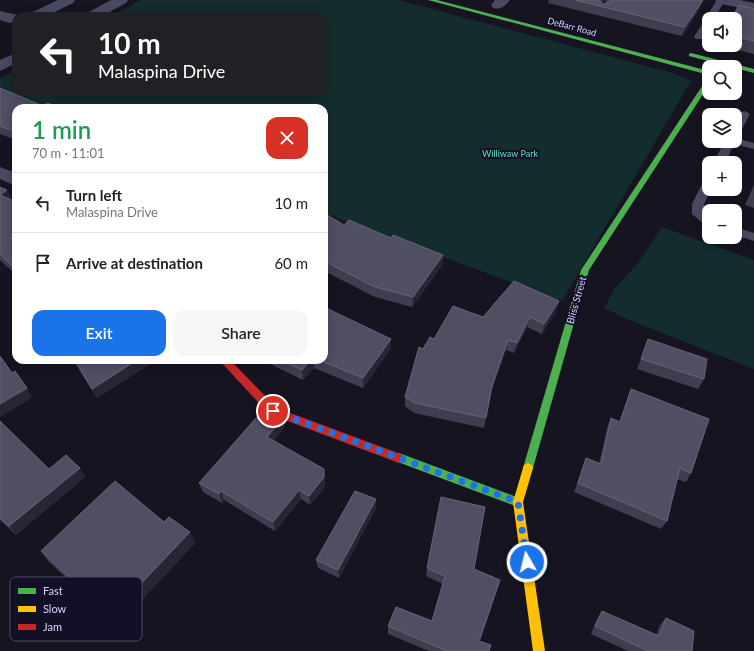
<!DOCTYPE html>
<html lang="en">
<head>
<meta charset="utf-8">
<style>
	body { margin:0; font-family:Lato,sans-serif; background:#f6f6f6; color:#222; height:100vh; display:flex; flex-direction:column; font-size:15px; white-space:nowrap }
	* { box-sizing:border-box; margin:0 }
	p { font-size:13px; color:#767676 }
	.icon { flex:none; width:22px; height:22px; fill:none; stroke:currentColor; stroke-width:2; stroke-linecap:round; stroke-linejoin:round }
	.map { position:relative; flex:1; overflow:hidden }
	.details { position:absolute; left:12px; top:104px; width:316px; height:260px; display:flex; flex-direction:column; background:#fff; border-radius:12px; box-shadow:0 2px 10px #0003 }
	.details>* { flex:none }
	.guide { position:absolute; left:12px; top:12px; width:316px; height:84px; border-radius:12px; box-shadow:0 2px 10px #0003; background:#202124; color:#fff; overflow:hidden }
	.buttons { position:absolute; left:702px; top:12px; display:grid; gap:8px }
	.buttons a { display:grid; place-items:center; width:40px; height:40px; border-radius:8px; background:#fff; box-shadow:0 2px 10px #0003; font-size:20px }
	.pin { position:absolute; display:grid; place-items:center; width:34px; height:34px; color:#fff; margin:-17px; border:2px solid #fff; border-radius:50%; box-shadow:0 1px 4px #0007 }
	.me { position:absolute; width:44px; margin:-22px; rotate:352deg; stroke-linejoin:round; filter:drop-shadow(0 0 3px #0008) }
	.turn { display:flex; align-items:center; gap:14px; height:84px; padding:0 20px; font-size:18px }
	.turn .icon { width:52px; height:52px; stroke-width:2.5 }
	.turn b { display:block; font-size:28px; line-height:34px }
	.round { display:grid; place-items:center; flex:none; width:42px; height:42px; border-radius:12px; background:#f6f6f6 }
	.summary { display:flex; align-items:center; justify-content:space-between; height:68px; padding:0 20px }
	h1 { font-size:24px; font-weight:600; line-height:30px; color:#1e9e55 }
	.cta { display:flex; gap:8px; margin-top:auto; padding:8px 20px }
	.cta a { flex:1; height:46px; border-radius:12px; background:#1a73e8; color:#fff; font-size:16px; font-weight:600; line-height:46px; text-align:center }
	.cta a+a { background:#f6f6f6; color:#222 }
	ul { padding:0; list-style:none }
	li { display:flex; align-items:center; gap:12px; height:60px; padding:0 20px; border-top:1px solid #e0e0e0 }
	li div { flex:1 }
	li b { display:block; font-size:15px }
	li em { font-style:normal }
	.map>svg:first-child { display:block }
	.green { fill:#132c2d }
	.lines { fill:none; stroke-linecap:round; stroke-linejoin:round }
	.lane { fill:#4a4962; fill-rule:evenodd }
	.street { fill:#4a4962; fill-rule:evenodd }
	.fast { fill:#4caf50; fill-rule:evenodd }
	.slow { fill:#ffc107; fill-rule:evenodd }
	.jam { fill:#c62828; fill-rule:evenodd }
	.wall { fill:#403d50 }
	.shaded-wall { fill:#282635 }
	.building { fill:#504e63; stroke:#66637b }
	.route { stroke:#1a73e8; stroke-width:7; stroke-dasharray:0 12.6 }
	.labels { text-anchor:middle; stroke-width:4; stroke-linejoin:round; paint-order:stroke }
	.far-street-label { font-size:9px; fill:#d9d4ff; stroke:#130f26 }
	.far-park-label { font-size:9px; fill:#5fe0c0; stroke:#130f26 }
	.street-label { font-size:10px; fill:#d9d4ff; stroke:#130f26 }
	.key { fill:#130f26; stroke:#4e4a67; stroke-width:1 }
	.key-label { font-size:11px; fill:#d9d4ff }
</style>
</head>
<body>
<div class="map">
<svg width="754" height="651" viewBox="0 0 754 651">
	<rect width="100%" height="100%" fill="#161421"/>
	<!-- green -->
	<g class="green">
		<polygon points="141,0 398,0 673,73 691,81 562,301 324,213 324,108 42,108 0,91 0,79 16,70 16,92 324,92 324,16 112,16"/>
		<polygon points="662,227 754,260 754,369 629,320 604,308 615,288 639,262"/>
	</g>
	<g class="lines">
		<!-- lane -->
		<g class="lane">
			<polygon points="607,0 615,0 606,12 600,12 599,10"/>
			<polygon points="717,0 725,0 714,19 709,19 709,28 702,39 696,39 694,37"/>
			<polygon points="745,111 750,114 740,133 735,136 735,123 741,112"/>
			<polygon points="735,138 754,143 754,149 734,144 725,163 713,163 725,141 735,141"/>
			<polygon points="709,178 709,189 711,189 704,204 704,213 709,216 709,226 705,225 692,214 692,204 703,182 705,179"/>
			<polygon points="735,227 754,233 754,241 735,235"/>
		</g>
		<!-- street -->
		<g class="street">
			<polygon points="58,0 75,0 73,3 47,16 23,16 25,13 35,11"/>
			<polygon points="111,0 128,0 126,3 102,16 85,16 87,13"/>
			<path d="M495,0H510C505,6 501,10 493,8L491,5Z"/>
			<polygon points="715,0 740,0 754,3 754,11 717,3"/>
			<polygon points="0,11 22,16 16,16 16,22 9,23 0,20"/>
			<polygon points="16,53 16,63 0,71 0,60"/>
			<polygon points="0,167 16,173 16,186 0,179"/>
		</g>
		<!-- fast -->
		<g class="fast">
			<polygon points="428,0 437,0 709,71 709,75"/>
			<polygon points="691,53 754,69 754,73 689,56 689,54"/>
			<polygon points="709,78 709,85 589,270 533,468 532,471 528,473 524,471 523,468 581,270 706,80"/>
			<polygon points="399,453 522,499 523,502 522,505 518,507 395,461 394,458 395,455"/>
		</g>
		<!-- slow -->
		<polygon class="slow" points="528,463 532,465 533,468 523,502 545,651 533,651 513,502 523,468 524,465"/>
		<!-- jam -->
		<polygon class="jam" points="219,360 230,360 277,408 403,455 404,458 403,461 399,463 269,414"/>
	</g>
	<!-- wall -->
	<g class="wall">
		<polygon points="549,0 605,0 602,4 700,9 682,36 548,3"/>
		<polygon points="754,9 754,54 718,45 735,45 735,19"/>
		<polygon points="0,88 43,106 16,108 16,140 0,134"/>
		<polygon points="754,185 754,208 745,205"/>
		<polygon points="0,187 11,200 16,202 16,275 0,260"/>
		<polygon points="324,213 344,225 391,238 443,255 442,265 412,307 375,297 324,271"/>
		<polygon points="556,311 542,334 527,327 514,353 506,350 490,395 484,428 414,413 405,406 405,397 423,349 434,339 483,317"/>
		<polygon points="391,339 391,349 363,388 314,368 303,380 262,360 324,360"/>
		<polygon points="648,339 704,379 698,389 637,369"/>
		<polygon points="73,360 156,360 97,398"/>
		<polygon points="631,389 691,473 686,482 677,479 667,521 661,529 574,492 586,458 599,464 607,428 611,418 619,422"/>
		<polygon points="283,418 285,427 274,440 325,478 325,487 310,505 301,499 275,531 224,500 222,503 203,492 199,483"/>
		<polygon points="0,421 49,469 85,477 16,535 0,520"/>
		<polygon points="376,499 376,508 339,578 318,568 316,560"/>
		<polygon points="164,522 195,543 120,623 80,588 79,589 49,562 41,551"/>
		<polygon points="427,568 474,569 500,580 480,641 489,651 429,651 388,634 388,626 432,621 443,584 426,576"/>
		<polygon points="602,611 656,635 660,625 666,618 692,651 628,651 591,634 597,619"/>
	</g>
	<!-- shaded-wall -->
	<g class="shaded-wall">
		<polygon points="600,0 605,0 600,6"/>
		<polygon points="703,0 700,9 682,36 685,27"/>
		<polygon points="7,190 12,200 0,195"/>
		<polygon points="443,255 442,265 412,307 413,297"/>
		<polygon points="559,301 556,311 542,334 544,324"/>
		<polygon points="530,317 527,327 514,353 517,343"/>
		<polygon points="391,339 391,349 363,388 363,378"/>
		<polygon points="508,340 506,350 490,396 492,386"/>
		<polygon points="137,360 156,360 97,398 92,389"/>
		<polygon points="311,360 313,360 314,368 303,380 302,370"/>
		<polygon points="27,388 32,398 0,417 0,404"/>
		<polygon points="283,418 285,427 269,446 267,437"/>
		<polygon points="80,468 85,477 16,535 9,526"/>
		<polygon points="324,469 325,487 310,505 309,496"/>
		<polygon points="299,490 301,499 275,531 273,522"/>
		<polygon points="221,491 224,500 222,503 219,494"/>
		<polygon points="376,499 376,508 339,578 338,570"/>
		<polygon points="190,532 195,543 120,623 113,613"/>
		<polygon points="73,578 80,588 79,589 71,579"/>
	</g>
	<!-- building -->
	<g class="building">
		<polygon points="575,0 600,0 602,4 609,4 612,0 703,0 685,27"/>
		<polygon points="739,5 754,9 754,41 735,36 735,19 731,19"/>
		<polygon points="0,88 43,106 47,103 60,107 62,108 16,108 16,131 15,132 0,126"/>
		<polygon points="0,187 7,190 0,195 16,202 16,270 0,254"/>
		<polygon points="324,213 344,225 349,220 391,238 393,235 443,255 413,297 375,287 324,261"/>
		<polygon points="514,281 559,301 544,324 530,317 517,343 508,340 492,386 486,418 415,403 405,397 419,347 423,349 430,337 434,339 453,306 483,317"/>
		<polygon points="324,307 391,339 363,378 319,360 324,360"/>
		<polygon points="648,339 707,359 704,379 641,359"/>
		<polygon points="0,356 12,373 15,371 27,388 0,404"/>
		<polygon points="75,360 137,360 92,389"/>
		<polygon points="281,360 311,360 302,370"/>
		<polygon points="631,389 709,419 691,473 680,468 667,521 578,483 586,458 601,464 611,418 620,422"/>
		<polygon points="263,410 283,418 267,437 324,469 324,477 309,496 299,490 273,522 221,491 219,494 199,483"/>
		<polygon points="0,421 49,469 66,455 80,468 9,526 0,518"/>
		<polygon points="115,481 164,522 169,517 190,532 113,613 73,578 71,579 41,551"/>
		<polygon points="355,491 376,499 338,570 316,560"/>
		<polygon points="441,497 485,507 474,569 500,580 479,641 491,645 489,651 447,651 388,626 396,607 432,621 445,576 427,568"/>
		<polygon points="602,611 659,636 666,618 694,631 692,651 648,651 595,626"/>
	</g>
	<g class="lines">
		<!-- route -->
		<polyline class="route" points="273,411 518,502 527,562"/>
	</g>
	<g class="labels">
		<!-- far-street labels -->
		<g class="far-street-label">
			<text transform="translate(572 27) rotate(15)" y="3">DeBarr Road</text>
		</g>
		<!-- far-park labels -->
		<g class="far-park-label">
			<text x="510" y="157">Williwaw Park</text>
		</g>
		<!-- street labels -->
		<g class="street-label">
			<text transform="translate(576 300) rotate(-74)" y="4">Bliss Street</text>
		</g>
	</g>
	<!-- legend -->
	<rect x="10" y="577" width="132" height="64" rx="6" class="key"/>
	<rect x="18" y="588" width="18" height="6" fill="#4caf50"/>
	<rect x="18" y="606" width="18" height="6" fill="#ffc107"/>
	<rect x="18" y="624" width="18" height="6" fill="#c62828"/>
	<g class="key-label">
		<text x="43" y="595">Fast</text>
		<text x="43" y="613">Slow</text>
		<text x="43" y="631">Jam</text>
	</g>
</svg>
<div class="buttons">
<a><svg class="icon" aria-label="sound" viewBox="0 0 24 24"><path d="M4 9h4l5-4v14l-5-4H4zM17 9q2 3 0 6"/></svg></a>
<a><svg class="icon" aria-label="search" viewBox="0 0 24 24"><circle cx="10" cy="10" r="6"/><path d="M15 15l6 6"/></svg></a>
<a><svg class="icon" aria-label="layers" viewBox="0 0 24 24"><path d="M12 4l9 5-9 5-9-5zM3 14l9 5 9-5"/></svg></a>
<a>+</a>
<a>−</a>
</div>
<div class="pin" style="left:273px;top:411px;background:#d93025"><svg class="icon" aria-label="arrive" viewBox="0 0 24 24"><path d="M6 21V4h12l-3 4 3 4H6"/></svg></div>
<svg class="me" style="left:527px;top:562px" viewBox="-20 -20 40 40"><circle r="17" fill="#1a73e8" stroke="#fff" stroke-width="3"/><path d="M0-11L8 9 0 5-8 9z" fill="#fff"/></svg>
<div class="guide">
<div class="turn"><svg class="icon" aria-label="left" viewBox="0 0 24 24"><path d="M17 20v-9H6M10 6l-5 5 5 5"/></svg><div><b>10 m</b>Malaspina Drive</div></div>
</div>
<section class="details">
<div class="summary"><div><h1>1 min</h1><p>70 m · 11:01</p></div><a class="round" style="background:#d93025;color:#fff"><svg class="icon" aria-label="close" viewBox="0 0 24 24"><path d="M6 6l12 12M18 6L6 18"/></svg></a></div>
<ul>
<li><svg class="icon" aria-label="left" viewBox="0 0 24 24"><path d="M17 20v-9H6M10 6l-5 5 5 5"/></svg><div><b>Turn left</b><p>Malaspina Drive</p></div><em>10 m</em></li>
<li><svg class="icon" aria-label="arrive" viewBox="0 0 24 24"><path d="M6 21V4h12l-3 4 3 4H6"/></svg><div><b>Arrive at destination</b></div><em>60 m</em></li>
</ul>
<div class="cta"><a>Exit</a><a>Share</a></div>
</section>
</div>
</body>
</html>
